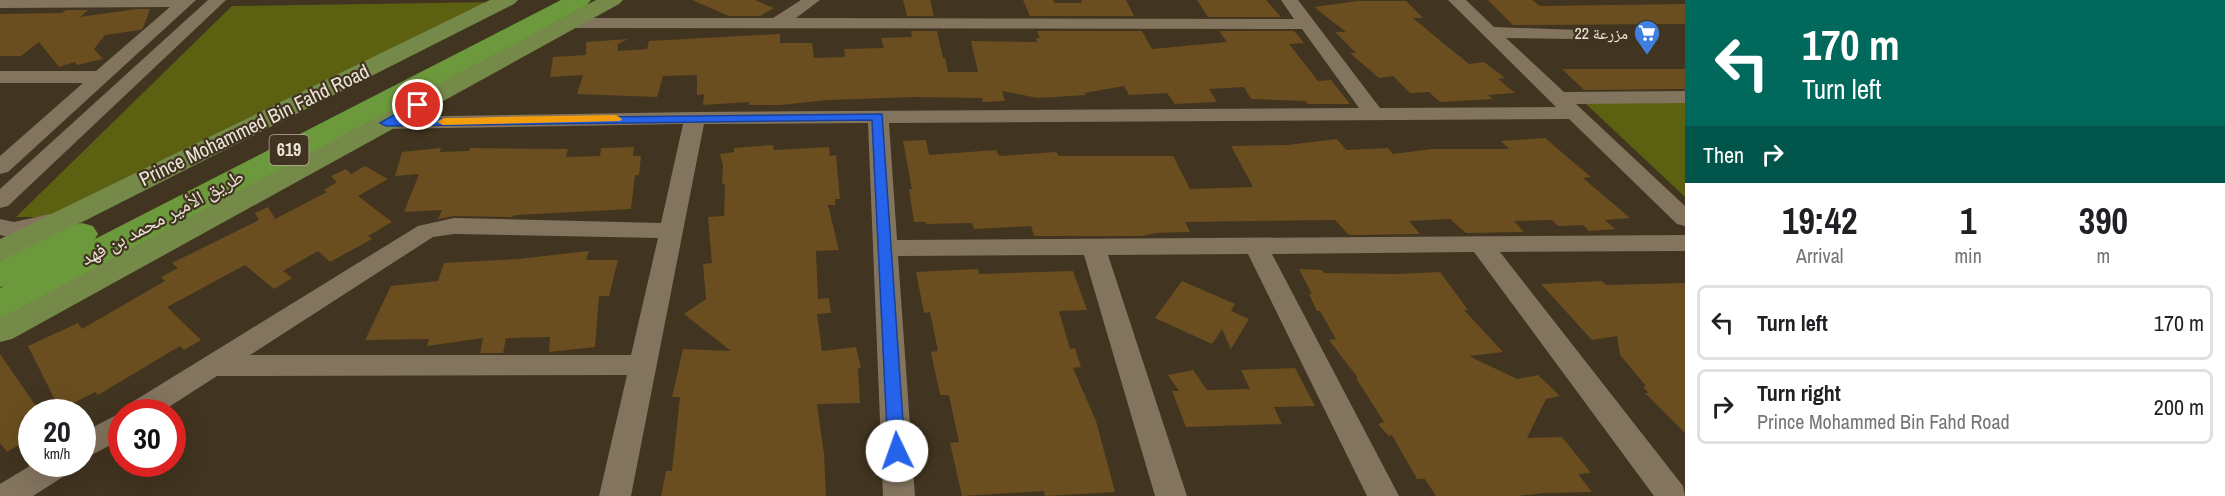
<!DOCTYPE html>
<html lang="en">
<head>
<meta charset="utf-8">
<style>
	body { margin:0; font-family:"Archivo Narrow","Noto Naskh Arabic",sans-serif; background:#f2f2f2; color:#202124; height:100vh; display:flex; flex-direction:column; font-size:22px; white-space:nowrap }
	* { box-sizing:border-box; margin:0 }
	p { font-size:20px; color:#757577 }
	.icon { flex:none; width:33px; height:33px; fill:none; stroke:currentColor; stroke-width:2; stroke-linecap:round; stroke-linejoin:round }
	.map { position:relative; flex:1; overflow:hidden }
	.side { display:flex; flex-direction:column; background:#fff; width:540px }
	.side>* { flex:none }
	.guide { background:#00695c; color:#fff; overflow:hidden }
	.speed { position:absolute; left:18px; top:399px; display:flex; gap:12px; font-size:30px; font-weight:700; text-align:center }
	.speed>* { display:grid; place-content:center; width:78px; height:78px; border-radius:50%; background:#fff; box-shadow:0 6px 24px #0002; line-height:1 }
	.speed small { font-size:15px; font-weight:400 }
	.speed .limit { border:9px solid #d22; background:#fff; color:#111 }
	.pin { position:absolute; display:grid; place-items:center; width:51px; height:51px; color:#fff; margin:-26px; border:3px solid #fff; border-radius:50%; box-shadow:0 2px 6px #0007 }
	.me { position:absolute; width:66px; margin:-33px; rotate:357deg; stroke-linejoin:round; filter:drop-shadow(0 0 4px #0008) }
	.turn { display:flex; align-items:center; gap:21px; height:126px; padding:0 18px; font-size:27px }
	.turn .icon { width:78px; height:78px; stroke-width:2.5 }
	.turn b { display:block; font-size:42px; line-height:51px }
	.then { display:flex; align-items:center; height:57px; padding:0 18px; background:#0003; gap:12px; font-size:22px }
	.eta { display:flex; justify-content:space-evenly; align-items:center; height:102px; text-align:center }
	.eta b { font-size:36px; font-weight:700; line-height:42px }
	ul { padding:0; list-style:none }
	li { display:flex; align-items:center; gap:18px; height:75px; margin:0 12px 9px; padding:0 6px; border:3px solid #e0e0e0; border-radius:9px }
	li div { flex:1 }
	li b { display:block; font-size:22px }
	li em { font-style:normal }
	main { display:flex; flex:1; min-height:0 }
	.map>svg:first-child { display:block }
	.green { fill:#5c6112 }
	.building { fill:#6a4e1f }
	.lines { fill:none; stroke-linecap:round; stroke-linejoin:round }
	.minor { fill:#83745e; fill-rule:evenodd }
	.major { fill:#758a49; fill-rule:evenodd }
	.highway { fill:#6c993b; fill-rule:evenodd }
	.route { fill:#2563eb; stroke:#184099; stroke-width:1.5 }
	.slow { fill:#f59e0b }
	.labels { text-anchor:middle; stroke-width:4.5; stroke-linejoin:round; paint-order:stroke }
	.far-poi-label { font-size:16px; fill:#ece4d8; stroke:#413420; text-anchor:end }
	.shield { fill:#413420; stroke:#b9afa1; stroke-width:1.5 }
	.shield-label { font-size:18px; font-weight:bold; fill:#ece4d8 }
	.street-label { font-size:20px; fill:#ece4d8; stroke:#413420 }
</style>
</head>
<body>
<main>
<div class="map">
<svg width="1685" height="496" viewBox="0 0 1685 496">
	<rect width="100%" height="100%" fill="#413420"/>
	<!-- green -->
	<g class="green">
		<polygon points="499,2 51,217 16,217 232,6"/>
		<polygon points="1685,100 1685,197 1584,102"/>
	</g>
	<!-- building -->
	<g class="building">
		<polygon points="692,0 755,0 774,8 760,16 729,16"/>
		<polygon points="903,0 930,0 934,16 907,16"/>
		<polygon points="1023,0 1053,0 1055,3 1082,3 1081,0 1126,0 1134,16 1030,16"/>
		<polygon points="1197,0 1266,0 1281,17 1208,17"/>
		<polygon points="1488,0 1532,0 1540,6 1685,4 1685,24 1513,25"/>
		<polygon points="1358,1 1406,1 1423,18 1413,18 1443,43 1469,64 1484,62 1505,78 1498,79 1515,93 1488,95 1493,99 1440,102 1429,92 1410,93 1393,76 1379,78 1350,53 1356,53 1335,32 1346,32 1314,7"/>
		<polygon points="137,9 150,9 143,28 140,30 105,35 94,49 103,59 77,65 75,62 59,67 39,42 21,56 0,56 0,14 62,13 66,10 88,10 80,17"/>
		<polygon points="911,31 937,31 943,58 945,58 948,72 978,72 971,41 1037,42 1036,38 1040,38 1037,31 1142,31 1152,49 1227,42 1219,31 1294,31 1304,43 1289,44 1318,81 1331,80 1350,104 1308,104 1306,101 1251,99 1244,87 1209,89 1217,102 1175,104 1167,93 1129,95 1124,86 1084,93 1086,95 1038,98 1002,91 1005,101 983,102 982,98 913,97 828,100 780,105 749,105 749,102 703,105 704,94 697,95 697,75 663,76 657,97 577,94 583,75 550,77 553,57 586,55 586,42 628,39 618,44 618,51 647,49 649,41 780,34 780,43 812,43 814,58 845,57 844,49 884,48 881,38 912,37"/>
		<polygon points="1562,69 1685,69 1685,89 1584,90"/>
		<polygon points="1545,138 1591,177 1583,178 1630,218 1605,220 1615,229 1589,231 1583,225 1558,226 1552,220 1514,221 1524,232 1466,233 1450,219 1409,221 1420,234 1349,235 1335,220 1185,222 1190,232 1156,233 1142,236 1034,236 1031,226 974,229 972,223 926,224 926,222 914,222 909,189 912,189 903,141 926,140 929,155 996,150 999,156 1056,152 1059,156 1173,156 1190,189 1253,187 1231,146 1287,145 1337,139 1346,150 1388,148 1393,154 1432,149 1509,149 1501,141"/>
		<polygon points="773,145 774,150 829,147 830,156 836,155 840,199 835,199 835,205 828,205 839,250 816,251 818,299 829,298 831,313 817,314 822,351 856,347 861,368 858,368 860,403 817,404 824,454 826,496 661,496 666,471 672,471 680,397 672,397 683,349 731,351 684,314 706,299 703,264 712,263 708,217 724,216 725,184 722,185 723,166 720,154 734,152 734,148"/>
		<polygon points="634,147 633,156 641,156 639,175 635,175 631,209 516,215 511,217 454,216 438,219 442,210 404,212 419,174 395,176 402,152 441,148 440,152 469,151 470,148 568,149 566,157 600,156 601,148"/>
		<polygon points="365,166 388,179 358,196 392,222 368,236 372,239 330,262 318,251 283,271 292,278 274,289 245,265 167,307 201,340 184,350 180,346 98,395 95,392 60,410 28,346 78,323 82,329 165,281 161,277 178,268 172,263 259,220 255,213 268,207 275,219 327,192 324,190 337,182 331,176 346,169 351,174"/>
		<polygon points="589,251 586,260 618,260 609,296 599,296 595,347 549,352 550,337 506,338 503,353 480,353 483,338 427,346 429,339 365,340 391,286 438,281 444,263 518,259"/>
		<polygon points="978,269 979,274 1073,271 1087,310 1059,311 1070,349 1075,348 1081,367 1073,368 1096,421 1115,492 1045,496 1044,491 962,496 950,443 959,442 949,395 940,395 931,352 938,351 930,312 924,313 916,272"/>
		<polygon points="1299,269 1322,270 1324,273 1397,274 1440,272 1468,310 1464,310 1503,352 1469,356 1517,379 1538,375 1560,396 1546,399 1527,438 1562,437 1591,473 1578,474 1592,492 1545,493 1516,496 1436,496 1425,479 1417,479 1392,435 1389,436 1378,424 1384,422 1356,378 1358,378 1329,340 1336,339 1320,311 1317,311 1309,294 1312,294"/>
		<polygon points="1182,281 1235,304 1231,311 1249,319 1231,349 1222,329 1212,344 1155,318"/>
		<polygon points="1602,281 1606,285 1685,283 1685,433 1645,393 1649,393 1643,387 1646,386 1620,355 1617,336 1592,340 1541,284"/>
		<polygon points="0,354 40,412 32,412 32,437 7,452 0,443"/>
		<polygon points="1295,368 1315,406 1274,407 1282,424 1186,427 1172,391 1179,391 1168,375 1193,370 1207,390 1250,389 1241,370"/>
	</g>
	<g class="lines">
		<!-- minor -->
		<g class="minor">
			<polygon points="0,0 196,0 8,172 0,174 0,156 83,83 0,83 0,71 96,71 170,7 0,8"/>
			<polygon points="208,0 226,0 8,206 0,208 0,189"/>
			<path d="M801,0H820L796,18L1294,19L1281,0H1298L1380,108L1556,107L1448,0H1466L1494,27L1579,30L1582,34L1579,38L1573,39L1506,38L1564,92L1685,91V103L1576,104L1685,206V226L1677,224L1569,119L889,123L897,240L1685,235V251L1500,252L1683,486L1685,496H1654L1474,252L1272,254L1399,496H1367L1248,254L1108,255L1187,496H1155L1084,255L898,256L915,496H883L868,123L704,124L631,496H599L627,375L217,376L161,412H125L129,404L418,226L454,218L661,223L683,124L386,129L379,127L376,123L379,119L386,117L695,112L1359,108L1302,29L567,28L561,27L558,23L561,19L567,18H773ZM454,234L658,238L631,355H250L433,237Z"/>
			<polygon points="50,214 58,217 62,222 58,227 14,238 0,235 0,219 14,222"/>
			<polygon points="122,412 122,439 82,460 82,433"/>
			<polygon points="33,464 73,464 69,473 33,496 0,496 0,484"/>
		</g>
		<!-- major -->
		<g class="major">
			<polygon points="490,0 518,0 514,4 11,258 0,261 0,239"/>
			<polygon points="596,0 623,0 619,4 12,339 0,342 0,315"/>
		</g>
		<!-- highway -->
		<polygon class="highway" points="561,0 591,0 587,5 12,312 0,316 0,288 4,286 0,287 0,261 71,226 82,223 93,226 98,234 95,239"/>
	</g>
	<!-- route -->
	<polygon class="route" points="418,101 422,102 422,107 401,119 882,114 905,451 903,456 897,458 891,456 888,451 872,120 386,126 380,123"/>
	<!-- slow -->
	<polygon class="slow" points="616,115 622,119 620,121 443,125 437,122 443,118"/>
	<!-- icons -->
	<defs>
		<g id="supermarket-pin" transform="scale(1.35)"><path d="M0 17L-7.5 6A9.5 9.5 0 1 1 7.5 6Z" fill="#3f7fe0" stroke="#413420"/><path d="M-6-5.5h2.5l.6 2H6L4.5 2H-2.5L-4.4-4H-6ZM-1.5 3.2a1.3 1.3 0 1 0 .1 0ZM3 3.2a1.3 1.3 0 1 0 .1 0Z" fill="#fff"/></g>
	</defs>
	<g fill-rule="evenodd">
		<use href="#supermarket-pin" x="1647" y="33"/>
	</g>
	<g class="labels">
		<!-- far-poi labels -->
		<g class="far-poi-label">
			<text x="1628" y="39">مزرعة 22</text>
		</g>
		<!-- shield labels -->
		<rect class="shield" x="269.5" y="135" width="39" height="30" rx="4.5"/>
		<g class="shield-label">
			<text x="289" y="156">619</text>
		</g>
		<!-- street labels -->
		<g class="street-label">
			<text transform="translate(254 125) rotate(-26)" y="7">Prince Mohammed Bin Fahd Road</text>
			<text transform="translate(162 217) rotate(-28)" y="7">طريق الأمير محمد بن فهد</text>
		</g>
	</g>
</svg>
<div class="speed"><div>20<small>km/h</small></div><div class="limit">30</div></div>
<div class="pin" style="left:418px;top:105px;background:#d93025"><svg class="icon" aria-label="arrive" viewBox="0 0 24 24"><path d="M6 21V4h12l-3 4 3 4H6"/></svg></div>
<svg class="me" style="left:897px;top:451px" viewBox="-20 -20 40 40"><circle r="19" fill="#fff"/><path d="M0-13L10 11 0 6-10 11z" fill="#2563eb"/></svg>
</div>
<section class="side">
<div class="guide">
<div class="turn"><svg class="icon" aria-label="left" viewBox="0 0 24 24"><path d="M17 20v-9H6M10 6l-5 5 5 5"/></svg><div><b>170 m</b>Turn left</div></div>
<div class="then">Then<svg class="icon" aria-label="right" viewBox="0 0 24 24"><path d="M7 20v-9h11M14 6l5 5-5 5"/></svg></div>
</div>
<div class="eta">
<div><b>19:42</b><p>Arrival</p></div>
<div><b>1</b><p>min</p></div>
<div><b>390</b><p>m</p></div>
</div>
<ul>
<li><svg class="icon" aria-label="left" viewBox="0 0 24 24"><path d="M17 20v-9H6M10 6l-5 5 5 5"/></svg><div><b>Turn left</b></div><em>170 m</em></li>
<li><svg class="icon" aria-label="right" viewBox="0 0 24 24"><path d="M7 20v-9h11M14 6l5 5-5 5"/></svg><div><b>Turn right</b><p>Prince Mohammed Bin Fahd Road</p></div><em>200 m</em></li>
</ul>
</section>
</main>
</body>
</html>
